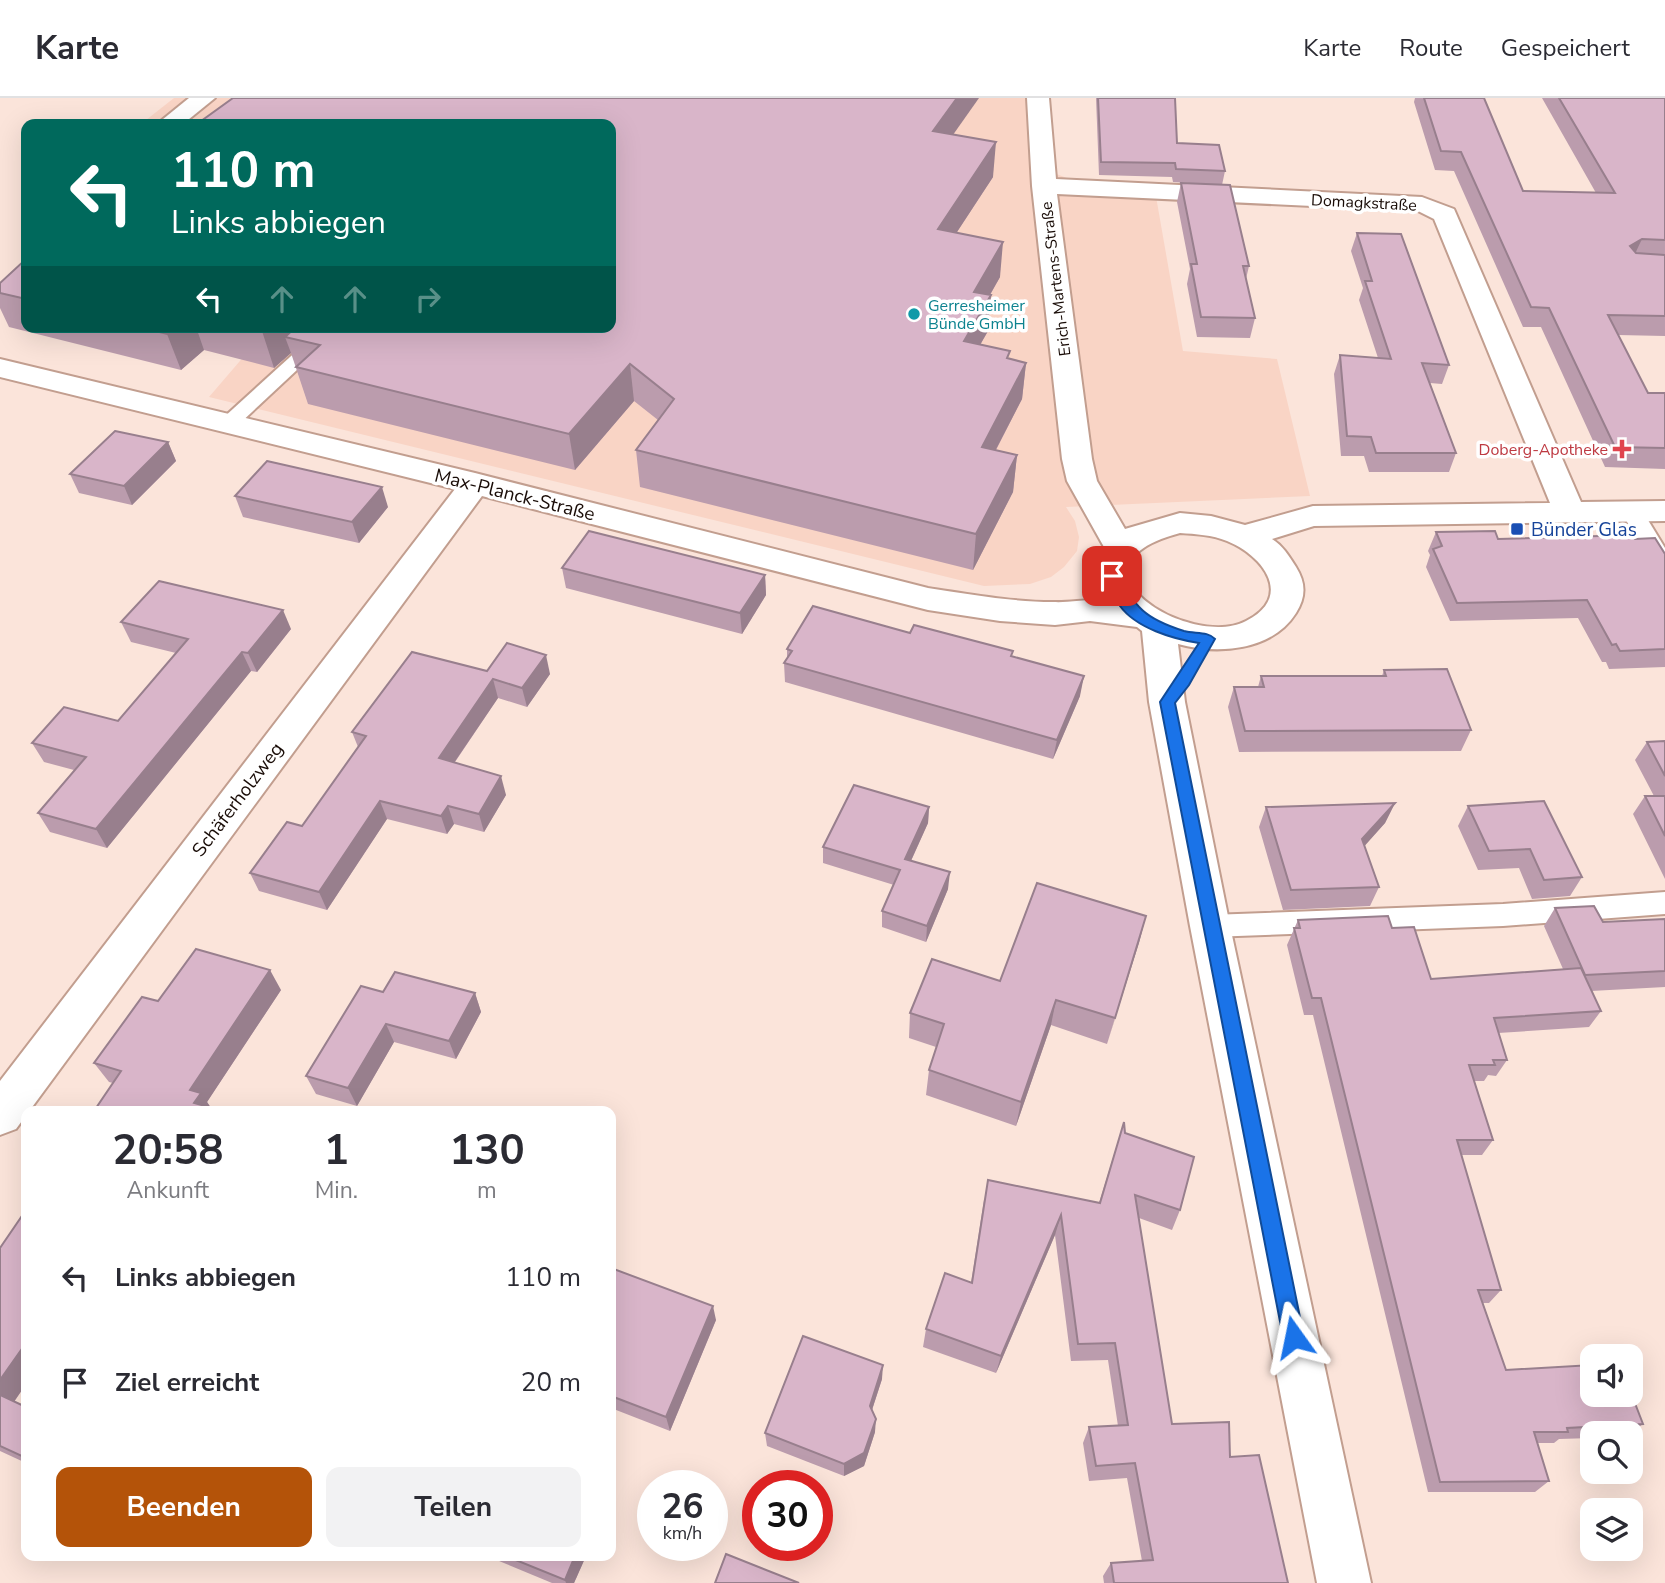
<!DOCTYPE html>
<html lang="de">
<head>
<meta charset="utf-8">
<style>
	body { margin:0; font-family:"Nunito Sans",sans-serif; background:#f2f2f3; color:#2b2b33; height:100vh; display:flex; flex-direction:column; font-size:26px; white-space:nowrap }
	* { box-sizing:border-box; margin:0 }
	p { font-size:23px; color:#7c7c81 }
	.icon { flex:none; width:38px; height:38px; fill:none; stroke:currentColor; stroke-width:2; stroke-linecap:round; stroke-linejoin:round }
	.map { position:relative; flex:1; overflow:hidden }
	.side { position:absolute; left:21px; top:1008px; width:595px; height:455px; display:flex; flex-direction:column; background:#fff; border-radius:14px; box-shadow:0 7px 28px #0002 }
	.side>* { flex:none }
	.banner { position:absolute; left:21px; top:21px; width:595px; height:214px; border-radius:14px; box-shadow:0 7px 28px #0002; background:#00695c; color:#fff; overflow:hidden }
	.fabs { position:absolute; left:1580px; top:1246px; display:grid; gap:14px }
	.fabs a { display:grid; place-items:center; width:63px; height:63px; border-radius:14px; background:#fff; box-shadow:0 7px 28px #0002; font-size:35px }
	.speed { position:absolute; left:637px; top:1372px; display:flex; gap:14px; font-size:35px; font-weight:700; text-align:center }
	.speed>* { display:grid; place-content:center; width:91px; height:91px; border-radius:50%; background:#fff; box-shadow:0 7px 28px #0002; line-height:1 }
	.speed small { font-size:18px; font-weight:400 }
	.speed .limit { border:10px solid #d22; background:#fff; color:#111 }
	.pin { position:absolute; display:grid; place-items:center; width:60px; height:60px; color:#fff; margin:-30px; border-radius:14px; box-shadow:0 4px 10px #0006 }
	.me { position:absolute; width:77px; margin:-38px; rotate:348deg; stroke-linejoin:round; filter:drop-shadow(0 0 5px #0008) }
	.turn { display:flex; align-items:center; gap:24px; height:147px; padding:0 35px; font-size:32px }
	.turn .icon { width:91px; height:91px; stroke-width:2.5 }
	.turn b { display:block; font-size:49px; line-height:60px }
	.lanes { display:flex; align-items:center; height:66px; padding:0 35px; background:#0003; justify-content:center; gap:35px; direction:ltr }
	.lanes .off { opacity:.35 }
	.eta { display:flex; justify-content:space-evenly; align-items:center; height:119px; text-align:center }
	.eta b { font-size:42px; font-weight:700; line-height:49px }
	.primary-button { display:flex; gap:14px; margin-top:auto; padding:14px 35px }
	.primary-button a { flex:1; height:80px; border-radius:14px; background:#b45309; color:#fff; font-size:28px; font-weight:700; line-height:80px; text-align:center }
	.primary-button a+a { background:#f2f2f3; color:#2b2b33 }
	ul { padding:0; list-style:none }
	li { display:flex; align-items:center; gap:21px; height:105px; padding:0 35px }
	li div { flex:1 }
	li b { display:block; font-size:26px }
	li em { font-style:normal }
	header { display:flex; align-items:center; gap:42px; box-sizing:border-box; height:98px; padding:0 35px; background:#fff; border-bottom:2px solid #e1e1e2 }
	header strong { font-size:33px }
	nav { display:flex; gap:38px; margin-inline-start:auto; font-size:24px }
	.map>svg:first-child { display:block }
	.built { fill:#f9d4c5 }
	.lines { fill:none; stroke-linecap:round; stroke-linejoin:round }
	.service-casing { stroke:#c29e8f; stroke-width:4 }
	.minor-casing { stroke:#c29e8f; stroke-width:4 }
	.service { fill:#fff; fill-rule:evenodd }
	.minor { fill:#fff; fill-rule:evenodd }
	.wall { fill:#bb9cad }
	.shaded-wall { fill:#987f8d }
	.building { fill:#d9b5c9; stroke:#987f8d; stroke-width:2 }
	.route { fill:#1a73e8; stroke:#114b97; stroke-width:2 }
	.culture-dot { fill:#0f9aa8; stroke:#fff; stroke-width:2.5 }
	.health-dot { fill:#e0444e; stroke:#fff; stroke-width:2.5 }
	.transit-dot { fill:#1a4fb4; stroke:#fff; stroke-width:2.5 }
	.labels { text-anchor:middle; stroke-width:7; stroke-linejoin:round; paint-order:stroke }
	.far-street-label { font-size:16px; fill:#190c07; stroke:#fff }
	.far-culture-label { font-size:16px; fill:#0d838f; stroke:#fff; text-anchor:start }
	.far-health-label { font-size:16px; fill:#be3a42; stroke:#fff; text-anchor:end }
	.street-label { font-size:19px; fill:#190c07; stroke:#fff }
	.transit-label { font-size:19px; fill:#164399; stroke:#fff; text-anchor:start }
</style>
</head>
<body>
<header>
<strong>Karte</strong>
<nav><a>Karte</a><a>Route</a><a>Gespeichert</a></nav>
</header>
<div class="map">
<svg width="1665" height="1485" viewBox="0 0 1665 1485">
	<rect width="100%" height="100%" fill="#fbe4da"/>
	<!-- built -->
	<polygon class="built" points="174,0 1049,0 1054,75 1072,82 1154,87 1183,253 1277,261 1310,398 1066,409 1075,423 1079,439 1077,453 1064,469 1051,479 1030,486 984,488 209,299 269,229 611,229 611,26 141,26"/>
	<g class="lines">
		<!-- service casing -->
		<g class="service-casing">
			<g id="service">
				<polygon points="323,229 343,229 237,328 223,328 220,324 223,320"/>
				<polygon points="1632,407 1640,409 1665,450 1665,475 1657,473 1621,414"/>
				<polygon points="1665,794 1665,816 1503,828 1210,839 1200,836 1196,828 1200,820 1210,817 1503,806"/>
			</g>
		</g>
		<!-- minor casing -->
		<g class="minor-casing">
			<g id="minor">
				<polygon points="189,0 215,0 183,26 157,26"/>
				<path d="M1027,0H1049L1056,81L1422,99L1454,111L1581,404L1665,403V423L1314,428L1272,441C1283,448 1289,458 1296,469C1306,485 1306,499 1296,515C1272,553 1218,557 1178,546L1185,604L1230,828L1371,1485H1317L1190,828L1149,604L1142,533L1137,529L1090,523L1055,527L1000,523L928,512L482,398L16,1031L0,1037V983L455,391L0,279V261L475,375L928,490C969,496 1011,504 1053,504C1072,505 1089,500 1108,503C1094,485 1094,469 1104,449L1067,383L1062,361L1032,88ZM1057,96L1418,113L1434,121L1550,405L1313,408L1245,427L1211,418L1180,415L1125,431L1097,383L1092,361ZM1180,435C1196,436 1212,437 1227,443C1264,458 1294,499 1246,523C1190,552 1054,468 1180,435Z"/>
			</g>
		</g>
		<!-- service -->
		<use href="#service" class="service"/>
		<!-- minor -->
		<use href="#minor" class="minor"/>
	</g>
	<!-- wall -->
	<g class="wall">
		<polygon points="1096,0 1175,0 1177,45 1225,73 1222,87 1173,84 1172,79 1099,77"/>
		<polygon points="1415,0 1484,0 1523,93 1596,95 1542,0 1665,0 1665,238 1618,237 1648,295 1665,295 1665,371 1605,369 1541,229 1523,229 1454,73 1435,72 1414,4"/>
		<polygon points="953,37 993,79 957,134 1000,179 990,197 988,233 980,247 1009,261 1026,265 1022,301 996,352 1017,357 1013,394 973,472 640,389 636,352 658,322 634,303 575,372 308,306 291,255 274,270 204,252 181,272 9,229 0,210 0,185 26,161 26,229 611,229"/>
		<polygon points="1181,85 1249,168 1246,181 1255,220 1250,240 1197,239 1187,186 1190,171 1177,104"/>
		<polygon points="1357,135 1449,267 1442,286 1430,285 1456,355 1449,374 1369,374 1364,358 1341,358 1334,276 1340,257 1378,260 1359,202 1363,190 1351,153"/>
		<polygon points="168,344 176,363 132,407 79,395 70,376"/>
		<polygon points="235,398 388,409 359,445 243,419"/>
		<polygon points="1436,434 1498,441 1635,441 1665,456 1665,569 1609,571 1606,564 1602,564 1578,520 1450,523 1426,469 1430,457 1428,453"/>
		<polygon points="562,470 765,477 766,497 742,536 566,490"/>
		<polygon points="121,524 291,531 257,574 251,573 107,750 50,734 38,715 74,672 44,664 32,645 118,623 176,555 131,544"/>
		<polygon points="910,535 1080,598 1053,661 785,584 784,565 787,560 787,551"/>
		<polygon points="1384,572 1471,632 1461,653 1239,654 1228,609 1234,589 1258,589 1261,578 1382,578"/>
		<polygon points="487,573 550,576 527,609 498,600 455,664 506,697 484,734 454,726 447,736 387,721 327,812 259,793 250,775 302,728 358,649 352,634"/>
		<polygon points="1665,643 1665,781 1633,716 1645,698 1654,698 1635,662 1647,644"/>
		<polygon points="1395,705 1385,725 1364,748 1379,789 1370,808 1283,812 1259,729 1266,709"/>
		<polygon points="1468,708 1582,779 1570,798 1532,801 1519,770 1478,772 1458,728"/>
		<polygon points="929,709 928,725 911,763 948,791 926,844 882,829 882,813 894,787 823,765 823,749"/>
		<polygon points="1555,810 1603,824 1665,821 1665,889 1591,893 1601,913 1589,929 1498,935 1507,962 1496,978 1488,977 1484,983 1474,983 1493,1042 1482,1057 1461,1057 1501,1192 1489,1205 1483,1205 1506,1272 1643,1326 1631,1335 1592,1335 1592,1340 1559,1341 1554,1345 1537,1345 1549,1383 1535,1394 1428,1394 1313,917 1304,917 1287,847 1298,822 1392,830 1431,881 1563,871 1544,828"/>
		<polygon points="1146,818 1107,946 1051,927 1016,1028 926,997 929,972 936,949 909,940 910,915 1000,883"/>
		<polygon points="281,892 207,1004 211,1010 109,984 94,965 158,903"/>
		<polygon points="383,894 475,895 481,914 456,961 394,944 357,1008 316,996 306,978"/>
		<polygon points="1124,1024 1125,1035 1180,1112 1172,1132 1139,1120 1172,1326 1230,1359 1288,1485 1104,1485 1103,1478 1111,1465 1142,1463 1127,1380 1089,1383 1083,1345 1089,1329 1118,1328 1108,1262 1071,1263 1055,1137 996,1275 923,1249 926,1231 971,1185 984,1102 1099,1105"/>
		<polygon points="0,1150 26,1286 14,1304 26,1309 26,1365 0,1353"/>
		<polygon points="611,1170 716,1222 670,1333 611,1310"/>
		<polygon points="882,1281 872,1312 875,1334 864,1368 844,1378 767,1348 765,1335"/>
		<polygon points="487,1458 586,1458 574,1485 552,1485"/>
	</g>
	<!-- shaded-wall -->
	<g class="shaded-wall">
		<polygon points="957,0 979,0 931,68 933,33"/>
		<polygon points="996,44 993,79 936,166 938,131"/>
		<polygon points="1642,141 1633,160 1630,148"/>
		<polygon points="1003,144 1000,179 971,230 974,194"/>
		<polygon points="991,197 988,233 961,280 964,243"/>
		<polygon points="175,229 196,229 204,252 181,272 167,236"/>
		<polygon points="267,229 319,229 285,239 291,255 274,270 262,233"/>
		<polygon points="1026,265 1022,301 978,386 982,349"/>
		<polygon points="630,266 634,303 575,372 569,336"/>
		<polygon points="168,344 176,363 132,407 124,388"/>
		<polygon points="1017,357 1013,394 973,472 976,436"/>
		<polygon points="382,389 388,409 359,445 352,424"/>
		<polygon points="765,477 766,497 742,536 740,515"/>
		<polygon points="283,512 291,531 257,574 248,555"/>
		<polygon points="242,554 251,573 107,750 96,731"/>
		<polygon points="546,557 550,576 527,609 522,590"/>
		<polygon points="1084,578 1080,598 1053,661 1057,642"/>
		<polygon points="493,581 498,600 445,678 439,660"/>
		<polygon points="501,678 506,697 484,734 479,716"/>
		<polygon points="380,703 387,721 327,812 319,794"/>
		<polygon points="1395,705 1385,725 1353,761 1362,741"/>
		<polygon points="448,708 454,726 447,736 441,718"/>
		<polygon points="929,709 928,725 904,778 905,761"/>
		<polygon points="950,774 948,791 926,844 927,828"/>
		<polygon points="1146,818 1139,845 1107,946 1115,920"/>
		<polygon points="270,872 281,892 207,1004 213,1013 194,1005 190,992"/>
		<polygon points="475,895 481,914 456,961 449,943"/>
		<polygon points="1056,902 1051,927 1016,1028 1021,1004"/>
		<polygon points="386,926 394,944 357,1008 348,990"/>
		<polygon points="1061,1117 1055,1137 996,1275 1001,1258"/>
		<polygon points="713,1208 716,1222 670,1333 666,1319"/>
		<polygon points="26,1245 26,1286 11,1308 0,1300 0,1282"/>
		<polygon points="883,1267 882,1281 869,1321 870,1308"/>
		<polygon points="876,1321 875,1334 864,1368 844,1378 844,1366"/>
		<polygon points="575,1458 586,1458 574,1485 566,1485 565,1482"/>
	</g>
	<!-- building -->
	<g class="building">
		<polygon points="233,0 957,0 933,33 996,44 938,131 1003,144 974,194 991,197 964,243 1010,253 1007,260 1026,265 982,349 1017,357 976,436 636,352 674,301 630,266 569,336 296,269 320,247 285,239 296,229 611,229 611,26 197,26"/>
		<polygon points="1098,0 1175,0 1177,45 1219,47 1225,73 1176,71 1175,65 1101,64"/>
		<polygon points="1424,0 1484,0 1523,93 1615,95 1559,0 1665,0 1665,142 1642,141 1630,148 1636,155 1665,157 1665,218 1608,217 1648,295 1665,295 1665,350 1615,349 1549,210 1531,209 1461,54 1441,53"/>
		<polygon points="1181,85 1230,87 1249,168 1243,168 1255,220 1201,219 1191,166 1197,166"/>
		<polygon points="1357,135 1401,136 1449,267 1422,265 1456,355 1376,355 1371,339 1347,338 1340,257 1391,261 1365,183 1372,183"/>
		<polygon points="26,161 26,201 0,195 0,185"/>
		<polygon points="139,229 175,229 167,236"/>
		<polygon points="246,229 267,229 262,233"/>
		<polygon points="115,333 168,344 124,388 70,376"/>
		<polygon points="267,363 382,389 352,424 235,398"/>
		<polygon points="589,433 765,477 740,515 562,470"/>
		<polygon points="1495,433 1498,441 1633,437 1635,441 1655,440 1665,456 1665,551 1620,553 1616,546 1612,547 1587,502 1457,505 1433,451 1442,448 1436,434"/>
		<polygon points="159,483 283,512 248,555 242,554 96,731 38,715 86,659 32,645 64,609 118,623 188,541 121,524"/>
		<polygon points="813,508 910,535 914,527 1013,553 1011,558 1084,578 1057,642 784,565 792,553 787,551"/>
		<polygon points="507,545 546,557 522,590 493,581 439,660 501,678 479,716 448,708 441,718 380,703 319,794 250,775 287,724 302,728 366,638 352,634 412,554 487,573"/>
		<polygon points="1447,571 1471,632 1245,633 1234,589 1264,589 1261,578 1386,578 1384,572"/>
		<polygon points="1665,643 1665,678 1647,644"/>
		<polygon points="854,687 929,709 905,761 950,774 927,828 882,813 900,772 823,749"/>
		<polygon points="1645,698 1665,698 1665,738"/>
		<polygon points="1544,703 1582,779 1544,782 1530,751 1489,753 1468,708"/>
		<polygon points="1395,705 1362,741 1379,789 1291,792 1266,709"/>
		<polygon points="1037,785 1146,818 1115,920 1056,902 1021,1004 929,972 944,926 910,915 932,861 1000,883"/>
		<polygon points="1594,808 1603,824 1665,821 1665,873 1585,877 1555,810"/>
		<polygon points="1388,818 1392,830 1414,829 1431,881 1581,870 1601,913 1494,920 1507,962 1493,962 1495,967 1469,967 1493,1042 1457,1042 1501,1192 1478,1192 1506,1272 1592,1267 1592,1297 1631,1297 1631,1295 1643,1326 1567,1330 1568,1334 1534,1334 1549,1383 1440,1384 1321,900 1312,900 1294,830 1300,830 1298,822"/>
		<polygon points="196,851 270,872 190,992 201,995 194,1005 223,1013 94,1013 121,973 94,965 142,899 158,903"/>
		<polygon points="395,874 475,895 449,943 386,926 348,990 306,978 361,888 383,894"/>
		<polygon points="1124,1024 1125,1035 1194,1059 1180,1112 1135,1097 1172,1326 1229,1324 1230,1359 1259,1357 1288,1485 1114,1485 1111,1465 1153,1462 1135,1365 1096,1368 1089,1329 1128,1327 1115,1245 1078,1246 1061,1117 1001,1258 926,1231 945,1175 972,1185 988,1082 1100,1105"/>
		<polygon points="26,1112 26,1245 0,1282 0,1150"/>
		<polygon points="611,1170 713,1208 666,1319 611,1298"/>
		<polygon points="803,1238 883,1267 870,1308 876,1321 864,1355 844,1366 765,1335"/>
		<polygon points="0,1297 26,1309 26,1360 0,1348"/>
		<polygon points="726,1456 799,1485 715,1485"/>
		<polygon points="506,1458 575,1458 565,1482"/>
	</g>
	<!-- route -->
	<path class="route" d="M1112,474L1116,475C1137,510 1143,520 1184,533C1195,536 1208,533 1215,541L1189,587L1175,605L1304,1239L1301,1246L1294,1249L1286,1246L1283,1239L1160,604L1199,545C1173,541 1136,530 1120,508C1114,499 1110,488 1105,478Z"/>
	<!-- markers -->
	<circle class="culture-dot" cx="914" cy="216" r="7"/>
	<path class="health-dot" d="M1618.5 340.5h7v7h7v7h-7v7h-7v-7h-7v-7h7z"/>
	<rect class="transit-dot" x="1510" y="424" width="14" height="14" rx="3.5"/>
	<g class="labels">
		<!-- far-street labels -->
		<g class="far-street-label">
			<text transform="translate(1364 104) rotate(3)" y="6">Domagkstraße</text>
			<text transform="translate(1055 181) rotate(-97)" y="6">Erich-Martens-Straße</text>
		</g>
		<!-- far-culture labels -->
		<g class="far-culture-label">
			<text x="928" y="213">Gerresheimer<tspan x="928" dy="18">Bünde GmbH</tspan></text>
		</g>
		<!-- far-health labels -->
		<g class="far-health-label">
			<text x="1608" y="357">Doberg-Apotheke</text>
		</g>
		<!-- street labels -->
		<g class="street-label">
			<text transform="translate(515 396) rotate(14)" y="7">Max-Planck-Straße</text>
			<text transform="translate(237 701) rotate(-53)" y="7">Schäferholzweg</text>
		</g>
		<!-- transit labels -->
		<g class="transit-label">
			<text x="1531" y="438">Bünder Glas</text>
		</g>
	</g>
</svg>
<div class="fabs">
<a><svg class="icon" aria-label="sound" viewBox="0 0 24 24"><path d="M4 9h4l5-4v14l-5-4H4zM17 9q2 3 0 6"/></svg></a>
<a><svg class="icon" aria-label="search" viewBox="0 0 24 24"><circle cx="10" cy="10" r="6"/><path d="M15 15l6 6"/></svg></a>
<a><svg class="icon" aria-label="layers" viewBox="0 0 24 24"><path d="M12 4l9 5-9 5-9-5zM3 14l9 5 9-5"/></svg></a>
</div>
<div class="speed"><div>26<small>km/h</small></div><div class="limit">30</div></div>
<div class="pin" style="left:1112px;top:478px;background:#d93025"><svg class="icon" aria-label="arrive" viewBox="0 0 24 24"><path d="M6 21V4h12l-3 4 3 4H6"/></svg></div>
<svg class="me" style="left:1294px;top:1239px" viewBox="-20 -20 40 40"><path d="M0-17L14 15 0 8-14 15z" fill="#1a73e8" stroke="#fff" stroke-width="4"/></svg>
<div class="banner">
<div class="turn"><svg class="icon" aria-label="left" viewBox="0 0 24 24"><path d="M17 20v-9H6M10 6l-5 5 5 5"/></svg><div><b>110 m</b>Links abbiegen</div></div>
<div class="lanes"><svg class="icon" aria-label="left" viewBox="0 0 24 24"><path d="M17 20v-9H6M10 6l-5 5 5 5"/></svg><svg class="icon off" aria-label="ahead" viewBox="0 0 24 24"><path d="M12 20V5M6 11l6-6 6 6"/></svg><svg class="icon off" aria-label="ahead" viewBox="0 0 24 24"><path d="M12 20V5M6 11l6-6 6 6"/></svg><svg class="icon off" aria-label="right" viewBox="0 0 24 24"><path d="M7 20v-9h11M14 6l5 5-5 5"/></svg></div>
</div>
<section class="side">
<div class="eta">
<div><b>20:58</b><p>Ankunft</p></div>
<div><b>1</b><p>Min.</p></div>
<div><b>130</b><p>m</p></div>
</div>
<ul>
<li><svg class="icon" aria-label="left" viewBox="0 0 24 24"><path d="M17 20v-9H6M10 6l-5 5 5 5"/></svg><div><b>Links abbiegen</b></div><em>110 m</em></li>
<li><svg class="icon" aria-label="arrive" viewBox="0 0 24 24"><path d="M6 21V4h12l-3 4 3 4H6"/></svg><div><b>Ziel erreicht</b></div><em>20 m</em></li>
</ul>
<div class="primary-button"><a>Beenden</a><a>Teilen</a></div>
</section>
</div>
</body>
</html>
